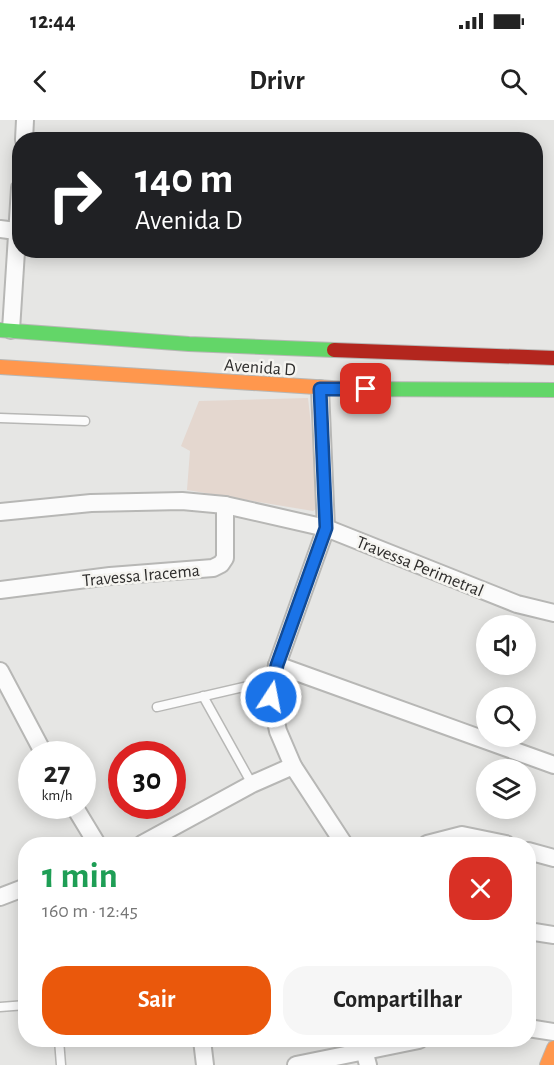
<!DOCTYPE html>
<html lang="pt">
<head>
<meta charset="utf-8">
<style>
	body { margin:0; font-family:"Alegreya Sans",sans-serif; background:#f6f6f6; color:#222; height:100vh; display:flex; flex-direction:column; font-size:22px; white-space:nowrap }
	* { box-sizing:border-box; margin:0 }
	p { font-size:20px; color:#767676 }
	.icon { flex:none; width:33px; height:33px; fill:none; stroke:currentColor; stroke-width:2; stroke-linecap:round; stroke-linejoin:round }
	.map { position:relative; flex:1; overflow:hidden }
	.panel { position:absolute; left:18px; top:717px; width:518px; height:210px; display:flex; flex-direction:column; background:#fff; border-radius:24px; box-shadow:0 3px 15px #0003 }
	.panel>* { flex:none }
	.top-card { position:absolute; left:12px; top:12px; width:531px; height:126px; border-radius:24px; box-shadow:0 3px 15px #0003; background:#202124; color:#fff; overflow:hidden }
	.buttons { position:absolute; left:476px; top:495px; display:grid; gap:12px }
	.buttons a { display:grid; place-items:center; width:60px; height:60px; border-radius:50%; background:#fff; box-shadow:0 3px 15px #0003; font-size:30px }
	.speed { position:absolute; left:18px; top:621px; display:flex; gap:12px; font-size:30px; font-weight:700; text-align:center }
	.speed>* { display:grid; place-content:center; width:78px; height:78px; border-radius:50%; background:#fff; box-shadow:0 3px 15px #0003; line-height:1 }
	.speed small { font-size:15px; font-weight:400 }
	.speed .limit { border:9px solid #d22; background:#fff; color:#111 }
	.pin { position:absolute; display:grid; place-items:center; width:51px; height:51px; color:#fff; margin:-26px; border-radius:12px; box-shadow:0 3px 9px #0006 }
	.me { position:absolute; width:66px; margin:-33px; rotate:11deg; stroke-linejoin:round; filter:drop-shadow(0 0 4px #0008) }
	.turn { display:flex; align-items:center; gap:21px; height:126px; padding:0 24px; font-size:27px }
	.turn .icon { width:78px; height:78px; stroke-width:2.5 }
	.turn b { display:block; font-size:42px; line-height:51px }
	.round { display:grid; place-items:center; flex:none; width:63px; height:63px; border-radius:24px; background:#f6f6f6 }
	.summary { display:flex; align-items:center; justify-content:space-between; height:102px; padding:0 24px }
	h1 { font-size:36px; font-weight:600; line-height:45px; color:#1e9e55 }
	.action { display:flex; gap:12px; margin-top:auto; padding:12px 24px }
	.action a { flex:1; height:69px; border-radius:24px; background:#ea580c; color:#fff; font-size:24px; font-weight:600; line-height:69px; text-align:center }
	.action a+a { background:#f6f6f6; color:#222 }
	.status { display:flex; justify-content:space-between; align-items:center; height:42px; padding:0 30px; background:#fff; direction:ltr }
	.status svg { height:16px; fill:currentColor }
	header { display:flex; justify-content:space-between; align-items:center; height:78px; padding:0 24px; background:#fff; font-size:27px; font-weight:600 }
	.map>svg:first-child { display:block }
	.green { fill:#e4d7cf }
	.lines { fill:none; stroke-linecap:round; stroke-linejoin:round }
	.lane-casing { stroke:#b7b7b5; stroke-width:11 }
	.street-casing { stroke:#b7b7b5; stroke-width:20 }
	.fast-casing { stroke:#b7b7b5; stroke-width:16 }
	.slow-casing { stroke:#b7b7b5; stroke-width:16 }
	.jam-casing { stroke:#b7b7b5; stroke-width:16 }
	.lane { stroke:#fbfbfb; stroke-width:8 }
	.street { stroke:#fbfbfb; stroke-width:16 }
	.fast { stroke:#63d668; stroke-width:14 }
	.slow { stroke:#ff974d; stroke-width:14 }
	.jam { stroke:#b3261e; stroke-width:14 }
	.route-casing { stroke:#114b97; stroke-width:15 }
	.route { stroke:#1a73e8; stroke-width:10 }
	.labels { text-anchor:middle; stroke-width:5; stroke-linejoin:round; paint-order:stroke }
	.street-label { font-size:18px; fill:#2e2d2c; stroke:#f5f4f0 }
</style>
</head>
<body>
<div class="status"><b>12:44</b><svg viewBox="0 0 49 12"><path d="M0 12V9h3v3zM5 12V6h3v6zM10 12V3h3v9zM15 12V0h3v12zM26 1h20v11H26zM47 4h2v5h-2z"/></svg></div>
<header><svg class="icon" aria-label="back" viewBox="0 0 24 24"><path d="M15 5l-7 7 7 7"/></svg>Drivr<svg class="icon" aria-label="search" viewBox="0 0 24 24"><circle cx="10" cy="10" r="6"/><path d="M15 15l6 6"/></svg></header>
<div class="map">
<svg width="554" height="945" viewBox="0 0 554 945">
	<rect width="100%" height="100%" fill="#e6e6e4"/>
	<!-- green -->
	<polygon class="green" points="308,278 320,386 313,391 187,370 190,331 181,326 199,281"/>
	<g class="lines">
		<!-- lane casing -->
		<g class="lane-casing">
			<g id="lane">
				<polyline points="0,298 85,301"/>
				<polyline points="203,576 252,664"/>
				<polyline points="157,587 274,560"/>
				<polyline points="0,887 26,885"/>
				<polyline points="59,920 61,945"/>
			</g>
		</g>
		<!-- street casing -->
		<g class="street-casing">
			<g id="street">
				<polyline points="24,20 25,0"/>
				<polyline points="0,109 16,111"/>
				<polyline points="11,210 20,68"/>
				<polyline points="320,269 326,408 277,545 271,577 278,611 293,646 344,724"/>
				<polyline points="0,392 91,383 182,381 225,385 326,408 517,484 554,493"/>
				<polyline points="0,470 110,456 213,448 221,444 225,438 225,385"/>
				<polyline points="277,545 554,645"/>
				<polyline points="0,551 44,634"/>
				<polyline points="74,686 97,724"/>
				<polyline points="142,724 252,664 293,646"/>
				<polyline points="427,724 462,715 506,724"/>
				<polyline points="528,731 554,738"/>
				<polyline points="0,777 26,767"/>
				<polyline points="528,811 554,815"/>
				<polyline points="528,908 554,912"/>
				<polyline points="202,920 205,945"/>
				<polyline points="364,930 368,945"/>
				<polyline points="296,945 419,920"/>
			</g>
		</g>
		<!-- fast casing -->
		<g class="fast-casing">
			<g id="fast">
				<polyline points="0,210 189,224 334,230"/>
				<polyline points="347,269 554,270"/>
			</g>
		</g>
		<!-- slow casing -->
		<g class="slow-casing">
			<g id="slow">
				<polyline points="0,247 347,269"/>
				<polyline points="547,945 554,928"/>
			</g>
		</g>
		<!-- jam casing -->
		<g class="jam-casing">
			<polyline id="jam" points="334,230 554,238"/>
		</g>
		<!-- lane -->
		<use href="#lane" class="lane"/>
		<!-- street -->
		<use href="#street" class="street"/>
		<!-- fast -->
		<use href="#fast" class="fast"/>
		<!-- slow -->
		<use href="#slow" class="slow"/>
		<!-- jam -->
		<use href="#jam" class="jam"/>
	</g>
	<g class="lines">
		<!-- route casing -->
		<g class="route-casing">
			<polyline id="route" points="271,577 277,545 326,408 320,269 366,269"/>
		</g>
		<!-- route -->
		<use href="#route" class="route"/>
	</g>
	<g class="labels">
		<!-- street labels -->
		<g class="street-label">
			<text transform="translate(260 247) rotate(4)" y="6">Avenida D</text>
			<text transform="translate(420 446) rotate(22)" y="6">Travessa Perimetral</text>
			<text transform="translate(141 455) rotate(-5)" y="6">Travessa Iracema</text>
		</g>
	</g>
</svg>
<div class="buttons">
<a><svg class="icon" aria-label="sound" viewBox="0 0 24 24"><path d="M4 9h4l5-4v14l-5-4H4zM17 9q2 3 0 6"/></svg></a>
<a><svg class="icon" aria-label="search" viewBox="0 0 24 24"><circle cx="10" cy="10" r="6"/><path d="M15 15l6 6"/></svg></a>
<a><svg class="icon" aria-label="layers" viewBox="0 0 24 24"><path d="M12 4l9 5-9 5-9-5zM3 14l9 5 9-5"/></svg></a>
</div>
<div class="speed"><div>27<small>km/h</small></div><div class="limit">30</div></div>
<div class="pin" style="left:366px;top:269px;background:#d93025"><svg class="icon" aria-label="arrive" viewBox="0 0 24 24"><path d="M6 21V4h12l-3 4 3 4H6"/></svg></div>
<svg class="me" style="left:271px;top:577px" viewBox="-20 -20 40 40"><circle r="17" fill="#1a73e8" stroke="#fff" stroke-width="3"/><path d="M0-11L8 9 0 5-8 9z" fill="#fff"/></svg>
<div class="top-card">
<div class="turn"><svg class="icon" aria-label="right" viewBox="0 0 24 24"><path d="M7 20v-9h11M14 6l5 5-5 5"/></svg><div><b>140 m</b>Avenida D</div></div>
</div>
<section class="panel">
<div class="summary"><div><h1>1 min</h1><p>160 m · 12:45</p></div><a class="round" style="background:#d93025;color:#fff"><svg class="icon" aria-label="close" viewBox="0 0 24 24"><path d="M6 6l12 12M18 6L6 18"/></svg></a></div>
<div class="action"><a>Sair</a><a>Compartilhar</a></div>
</section>
</div>
</body>
</html>
